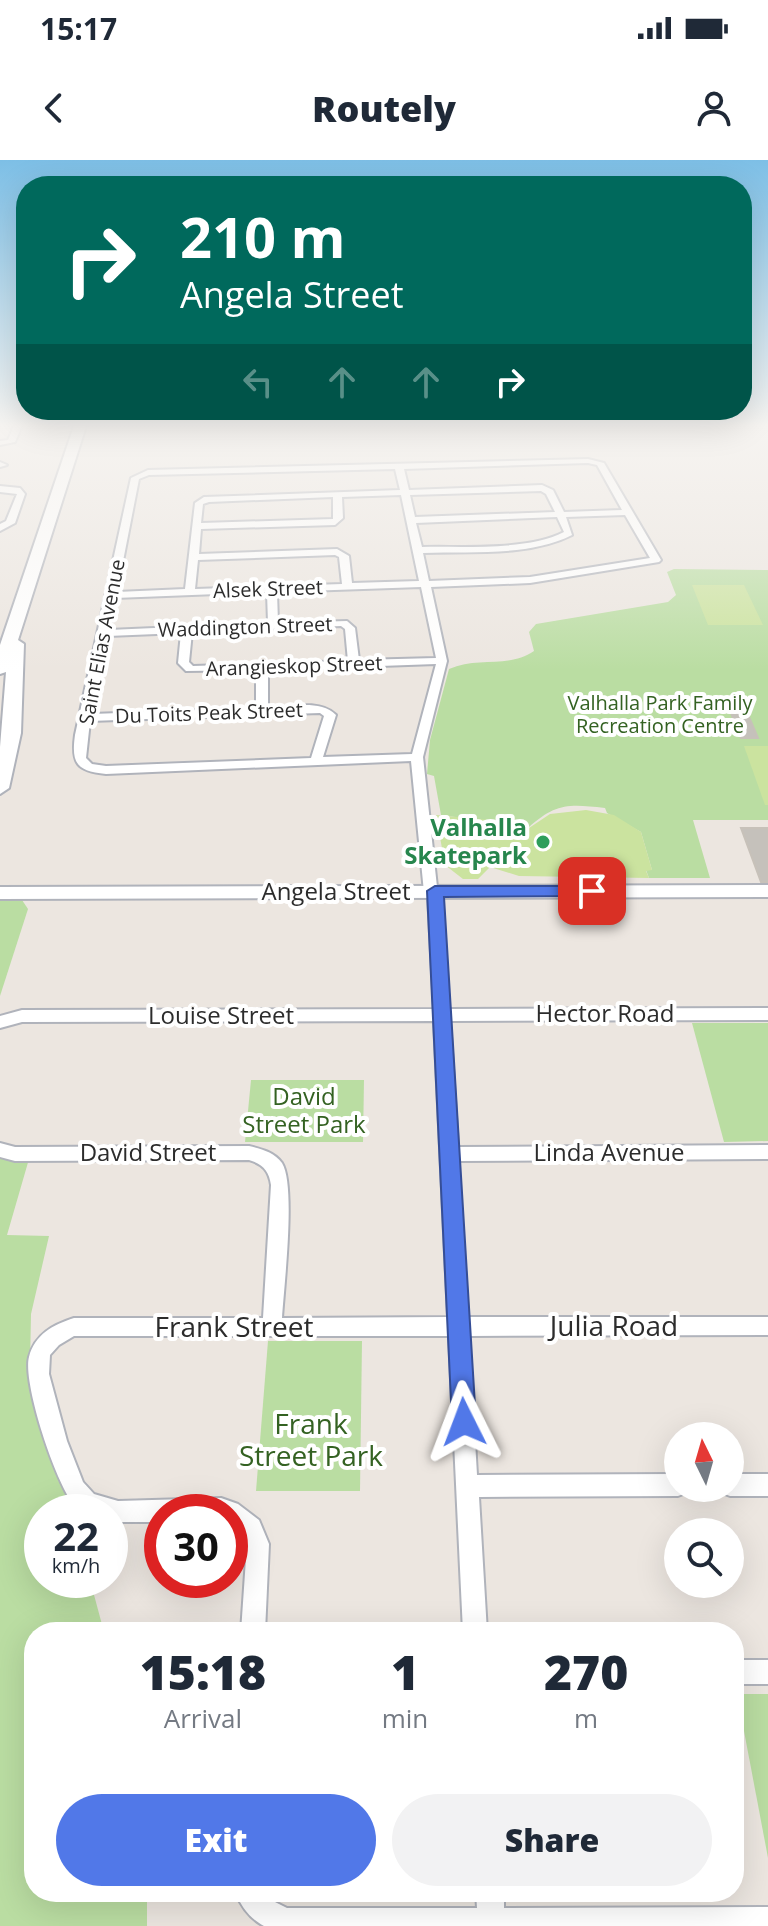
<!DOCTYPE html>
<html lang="en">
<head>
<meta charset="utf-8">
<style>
	body { margin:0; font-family:"Open Sans",sans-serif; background:#f2f2f3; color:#1f2937; height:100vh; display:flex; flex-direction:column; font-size:30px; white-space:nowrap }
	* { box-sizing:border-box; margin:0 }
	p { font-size:26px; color:#747a83 }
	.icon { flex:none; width:44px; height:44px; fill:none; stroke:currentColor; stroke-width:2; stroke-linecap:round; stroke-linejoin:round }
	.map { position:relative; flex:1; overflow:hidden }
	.sheet { position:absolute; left:24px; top:1462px; width:720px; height:280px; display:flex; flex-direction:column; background:#fff; border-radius:32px; box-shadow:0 8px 32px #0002 }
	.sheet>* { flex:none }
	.top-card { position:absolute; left:16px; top:16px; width:736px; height:244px; border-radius:32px; box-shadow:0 8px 32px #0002; background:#00695c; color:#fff; overflow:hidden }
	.needle { width:52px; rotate:355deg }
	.buttons { position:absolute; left:664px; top:1262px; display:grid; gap:16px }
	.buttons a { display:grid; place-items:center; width:80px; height:80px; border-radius:50%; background:#fff; box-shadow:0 8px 32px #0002; font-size:40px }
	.speed { position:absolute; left:24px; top:1334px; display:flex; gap:16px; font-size:40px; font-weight:700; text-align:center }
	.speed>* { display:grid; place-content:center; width:104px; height:104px; border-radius:50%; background:#fff; box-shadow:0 8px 32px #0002; line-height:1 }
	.speed small { font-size:20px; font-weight:400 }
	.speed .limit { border:12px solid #d22; background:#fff; color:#111 }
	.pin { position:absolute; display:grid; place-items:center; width:68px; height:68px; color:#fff; margin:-34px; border-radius:16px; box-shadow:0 4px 12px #0006 }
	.me { position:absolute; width:88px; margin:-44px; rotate:357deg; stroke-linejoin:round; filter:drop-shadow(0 0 6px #0008) }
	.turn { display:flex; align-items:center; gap:28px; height:168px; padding:0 32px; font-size:36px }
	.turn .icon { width:104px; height:104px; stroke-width:2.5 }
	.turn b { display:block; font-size:56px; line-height:68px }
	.lanes { display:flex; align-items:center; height:76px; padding:0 32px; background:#0003; justify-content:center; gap:40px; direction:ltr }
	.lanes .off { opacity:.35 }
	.eta { display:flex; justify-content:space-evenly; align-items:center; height:136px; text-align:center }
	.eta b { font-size:48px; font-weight:800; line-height:56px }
	.cta { display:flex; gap:16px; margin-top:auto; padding:16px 32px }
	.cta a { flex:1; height:92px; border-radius:48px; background:#5178e8; color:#fff; font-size:32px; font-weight:800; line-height:92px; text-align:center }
	.cta a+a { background:#f2f2f3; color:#1f2937 }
	.status { display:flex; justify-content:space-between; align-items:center; height:56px; padding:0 40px; background:#fff; direction:ltr }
	.status svg { height:22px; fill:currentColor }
	header { display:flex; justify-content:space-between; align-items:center; height:104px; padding:0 32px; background:#fff; font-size:36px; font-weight:800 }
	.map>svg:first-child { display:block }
	.green { fill:#badda2 }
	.pitch { fill:#cbe39f }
	.building { fill:#c5c1bb; stroke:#c7c1b9; stroke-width:2 }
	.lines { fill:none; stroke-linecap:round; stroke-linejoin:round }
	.minor-casing { stroke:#b0b3bb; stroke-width:4 }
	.tertiary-casing { stroke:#b0b3bb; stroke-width:4 }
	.secondary-casing { stroke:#b0b3bb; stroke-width:4 }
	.minor { fill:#fff; fill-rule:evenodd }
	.tertiary { fill:#fff; fill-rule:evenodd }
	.secondary { fill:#fff; fill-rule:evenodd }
	.route { fill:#5178e8; stroke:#354e97; stroke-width:2 }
	.leisure-dot { fill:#2e9e5b; stroke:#fff; stroke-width:3 }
	.labels { text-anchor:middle; stroke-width:8; stroke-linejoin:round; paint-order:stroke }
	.far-street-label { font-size:20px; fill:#2c2c2c; stroke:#fff }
	.far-park-label { font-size:20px; fill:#346222; stroke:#fff }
	.leisure-label { font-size:24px; font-weight:bold; fill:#27864d; stroke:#fff; text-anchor:end }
	.street-label { font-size:24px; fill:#2c2c2c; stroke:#fff }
	.park-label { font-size:24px; fill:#346222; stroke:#fff }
	.near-street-label { font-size:28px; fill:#2c2c2c; stroke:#fff }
	.near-park-label { font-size:28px; fill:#346222; stroke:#fff }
</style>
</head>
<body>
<div class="status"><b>15:17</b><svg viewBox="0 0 49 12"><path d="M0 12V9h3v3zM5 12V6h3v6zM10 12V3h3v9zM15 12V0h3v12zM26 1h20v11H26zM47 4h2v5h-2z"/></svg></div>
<header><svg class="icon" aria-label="back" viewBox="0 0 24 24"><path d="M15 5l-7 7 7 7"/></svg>Routely<svg class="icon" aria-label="person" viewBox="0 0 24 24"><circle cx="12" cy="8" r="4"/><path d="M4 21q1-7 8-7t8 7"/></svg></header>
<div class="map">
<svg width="768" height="1766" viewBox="0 0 768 1766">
	<rect width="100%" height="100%" fill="#ece6e0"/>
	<!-- green -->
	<g class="green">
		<path d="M674,409L768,410V660H693L710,718H649L646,710H652L641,672L607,653L605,648C568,644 556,643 528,668L515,662L511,665L441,655L434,616L427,614L430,580L449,509C478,496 507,509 534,491L529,472L536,464L668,442L676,435L667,412Z"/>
		<polygon points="4,739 22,740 28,749 0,836 0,741"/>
		<polygon points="692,863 768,863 768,981 724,982"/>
		<polygon points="251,920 364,920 363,982 245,982"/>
		<polygon points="0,998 29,999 7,1075 49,1076 31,1154 30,1205 71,1352 42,1352 42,1420 90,1420 104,1472 34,1472 34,1732 147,1732 147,1766 0,1766"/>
		<polygon points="268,1181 362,1181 360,1331 256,1331"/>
		<polygon points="737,1534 768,1534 768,1698"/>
	</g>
	<!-- pitch -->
	<g class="pitch">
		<polygon points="744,425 763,465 708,465 692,425"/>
		<polygon points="744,586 768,586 768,645 765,645"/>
		<polygon points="586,650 614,655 641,672 652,710 646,711 649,718 519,716 490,707 478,719 463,719 445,705 436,655 490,660 526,670 550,654"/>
	</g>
	<!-- building -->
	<g class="building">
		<polygon points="727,543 743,543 758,578 741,578"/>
		<polygon points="741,668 768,668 768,722 761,722"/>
	</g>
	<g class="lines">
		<!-- minor casing -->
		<g class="minor-casing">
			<g id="minor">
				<polygon points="15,263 23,263 15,282 0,285 0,281 8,280"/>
				<path d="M588,299L604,303L661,400L659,402L530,423L431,427L447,501L423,597L437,727L442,731L449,849L768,848V860L450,861L458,987L768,985V999L458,1001L468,1157H768V1175L469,1176L477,1315L678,1314V1328H688L686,1333L678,1336L479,1337L487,1472H463L449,1176H74L59,1185L50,1195L49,1214L67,1281L83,1322L94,1334L118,1341L221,1338L238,1344L259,1360L269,1384L265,1472H241L247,1384L243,1376L230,1366V1352H162V1362H110V1352L78,1350C58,1332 22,1223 29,1197C35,1174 53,1165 74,1158H263L271,1025C269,1011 263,1004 249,1000L15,1001L0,997V983L15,987L249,986C261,989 274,992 282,1003C296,1025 284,1126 282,1158L448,1157L434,861L22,862L0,868V856L22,850L434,849L428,736L424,732L411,601L106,614C77,611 71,604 75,575L131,318L148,310ZM588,303L597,305L622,350L564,352L553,330L542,325L409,330L404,309ZM395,309L400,330L204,337L195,343L185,429L117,432L139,319L149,315ZM541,331L546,334L555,352L415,357L410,335ZM401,335L419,421L352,423L349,396L337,389L199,394L201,369L335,365L343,358L342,337ZM333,337V359L201,363L203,344L209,342ZM625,355L650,398L530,417L429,421L423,393C470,391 529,397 572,375L566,357ZM557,357L564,372C527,391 463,386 422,387L416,363ZM335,395L339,397L342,424L195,429L198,400ZM421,427L436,498L359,500L355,468L347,461L278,463L277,432ZM267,432L268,463L109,470L115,438ZM341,466L345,469L348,501L193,506L189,502L192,472ZM181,473L178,503L186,511L256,510V548L92,554L108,476ZM436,504L412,594L323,597L336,555C320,539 289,547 268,548V510ZM320,553L324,556L311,598L106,606L92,604L86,598L90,561Z"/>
				<polygon points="0,302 7,305 0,307"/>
				<polygon points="0,326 20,328 25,334 15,363 0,371 0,364 6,361 17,334 0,332"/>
				<polygon points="730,1314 768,1314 768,1336 730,1336 722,1333 720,1328 730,1328"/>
				<rect x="734" y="1500" width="34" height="24"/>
				<path d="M235,1732H266L275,1742L287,1748H477L476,1732H504V1748L768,1747V1766H264C250,1759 241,1746 235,1732Z"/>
			</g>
		</g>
		<!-- tertiary casing -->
		<g class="tertiary-casing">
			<polygon id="tertiary" points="768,725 768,737 0,739 0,727"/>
		</g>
		<!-- secondary casing -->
		<g class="secondary-casing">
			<polygon id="secondary" points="75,263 87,263 18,480 24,484 21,573 9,628 0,634 0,587 6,512 0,514 0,485"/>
		</g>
		<!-- minor -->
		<use href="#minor" class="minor"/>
		<!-- tertiary -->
		<use href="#tertiary" class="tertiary"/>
		<!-- secondary -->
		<use href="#secondary" class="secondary"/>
	</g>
	<!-- sky -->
	<linearGradient id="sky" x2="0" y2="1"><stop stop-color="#7dbfe6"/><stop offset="0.52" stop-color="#f6f4f1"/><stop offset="1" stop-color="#f6f4f1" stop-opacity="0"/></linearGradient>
	<rect width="768" height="510" fill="url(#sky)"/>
	<!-- route -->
	<polygon class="route" points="435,726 592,726 600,731 592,736 444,737 476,1262 473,1270 464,1274 456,1270 452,1262 427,731"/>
	<!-- markers -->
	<circle class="leisure-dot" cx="543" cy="682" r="8"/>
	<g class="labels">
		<!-- far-street labels -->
		<g class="far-street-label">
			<text transform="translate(268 429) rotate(-2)" y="7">Alsek Street</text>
			<text transform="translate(245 467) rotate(-2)" y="7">Waddington Street</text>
			<text transform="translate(102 482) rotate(-79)" y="7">Saint Elias Avenue</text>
			<text transform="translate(294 506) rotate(-2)" y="7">Arangieskop Street</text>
			<text transform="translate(209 553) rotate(-2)" y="7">Du Toits Peak Street</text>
		</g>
		<!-- far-park labels -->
		<g class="far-park-label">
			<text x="660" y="550">Valhalla Park Family<tspan x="660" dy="23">Recreation Centre</tspan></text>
		</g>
		<!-- leisure labels -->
		<g class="leisure-label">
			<text x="527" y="676">Valhalla<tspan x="527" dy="28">Skatepark</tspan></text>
		</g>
		<!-- street labels -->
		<g class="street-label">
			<text x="336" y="740">Angela Street</text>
			<text x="605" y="862">Hector Road</text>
			<text x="221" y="864">Louise Street</text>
			<text x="148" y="1001">David Street</text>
			<text x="609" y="1001">Linda Avenue</text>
		</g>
		<!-- park labels -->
		<g class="park-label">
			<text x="304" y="945">David<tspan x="304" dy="28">Street Park</tspan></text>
		</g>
		<!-- near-street labels -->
		<g class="near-street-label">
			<text x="614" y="1176">Julia Road</text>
			<text x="234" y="1177">Frank Street</text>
		</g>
		<!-- near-park labels -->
		<g class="near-park-label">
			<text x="311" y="1274">Frank<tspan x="311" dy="32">Street Park</tspan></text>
		</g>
	</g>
</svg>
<div class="buttons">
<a><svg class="needle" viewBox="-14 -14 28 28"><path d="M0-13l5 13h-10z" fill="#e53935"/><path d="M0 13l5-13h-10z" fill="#747a83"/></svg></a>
<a><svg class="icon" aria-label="search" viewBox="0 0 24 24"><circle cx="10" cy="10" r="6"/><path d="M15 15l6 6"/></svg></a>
</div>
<div class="speed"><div>22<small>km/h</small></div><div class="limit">30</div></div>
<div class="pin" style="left:592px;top:731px;background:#d93025"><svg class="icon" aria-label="arrive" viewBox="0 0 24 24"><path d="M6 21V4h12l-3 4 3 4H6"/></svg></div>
<svg class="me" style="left:464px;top:1262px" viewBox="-20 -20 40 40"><path d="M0-17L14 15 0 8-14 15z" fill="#5178e8" stroke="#fff" stroke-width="4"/></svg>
<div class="top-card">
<div class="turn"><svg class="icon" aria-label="right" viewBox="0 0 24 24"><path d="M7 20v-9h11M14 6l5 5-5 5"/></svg><div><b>210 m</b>Angela Street</div></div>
<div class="lanes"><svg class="icon off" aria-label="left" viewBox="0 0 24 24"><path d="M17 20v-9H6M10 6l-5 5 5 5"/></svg><svg class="icon off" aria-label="ahead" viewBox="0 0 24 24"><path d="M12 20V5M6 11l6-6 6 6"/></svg><svg class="icon off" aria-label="ahead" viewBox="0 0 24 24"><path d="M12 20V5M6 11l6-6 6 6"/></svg><svg class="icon" aria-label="right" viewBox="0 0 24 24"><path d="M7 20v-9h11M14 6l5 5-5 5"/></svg></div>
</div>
<section class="sheet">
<div class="eta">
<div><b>15:18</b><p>Arrival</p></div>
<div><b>1</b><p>min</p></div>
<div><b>270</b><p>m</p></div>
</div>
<div class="cta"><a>Exit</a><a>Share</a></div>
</section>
</div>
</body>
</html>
